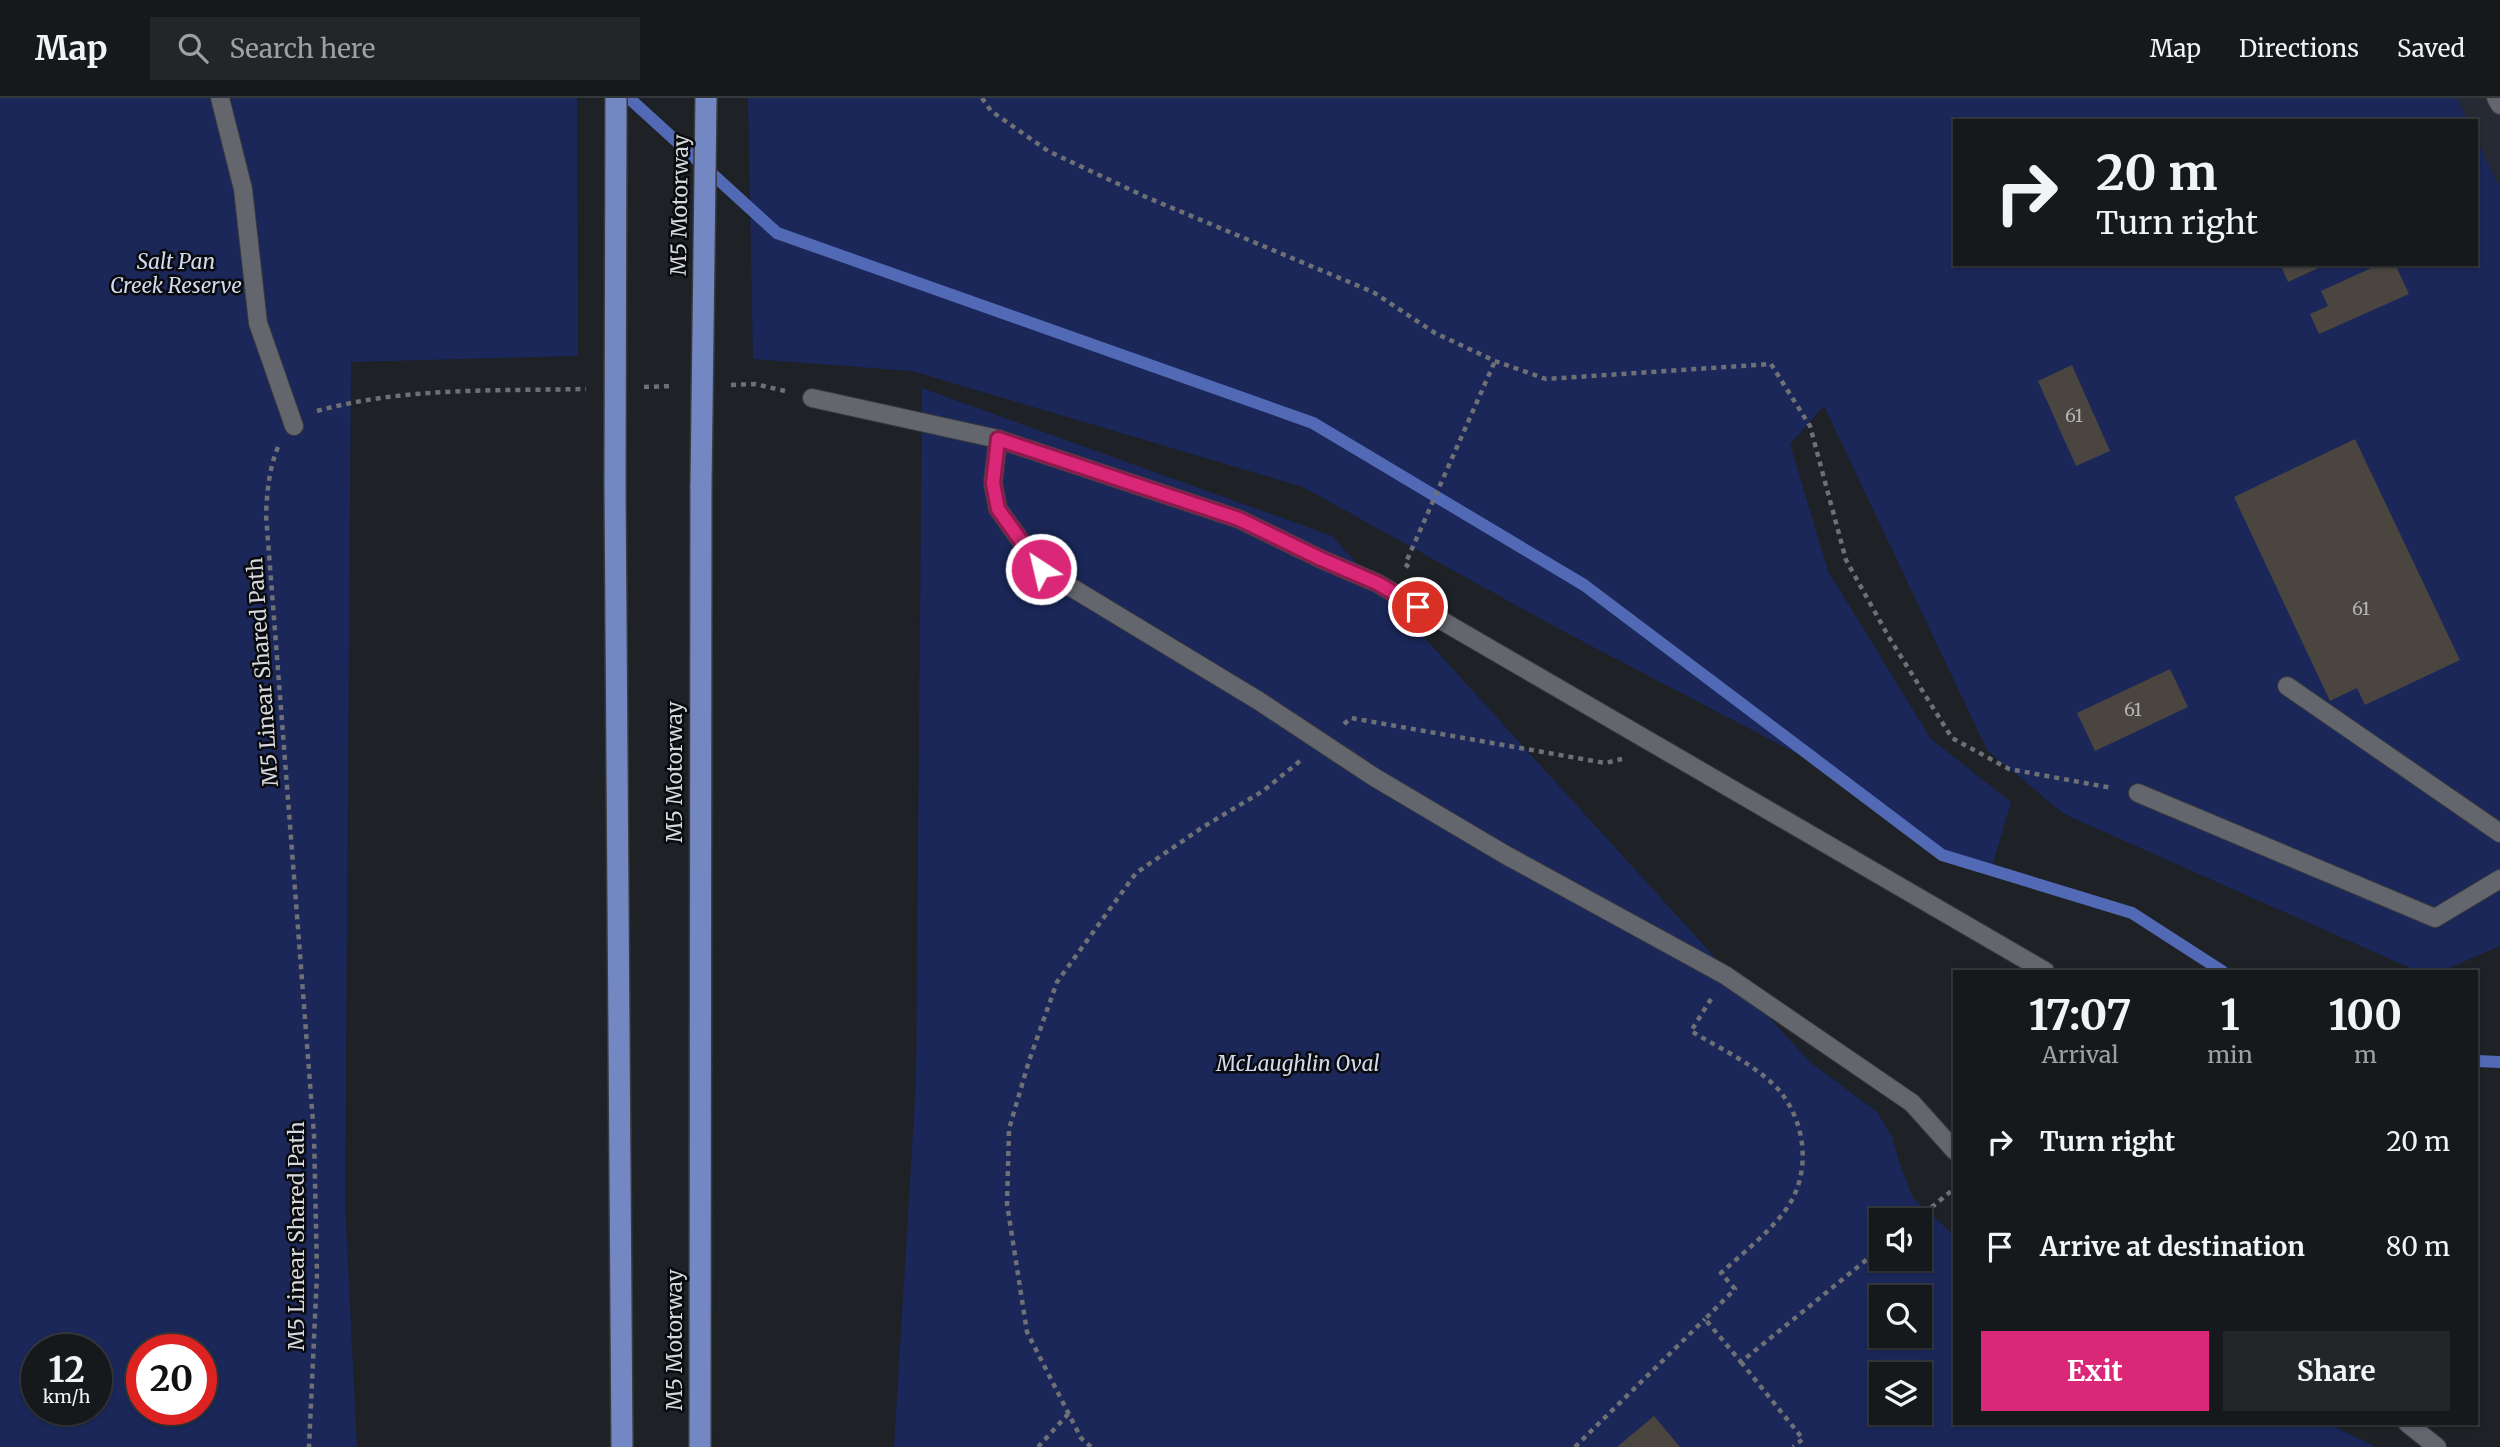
<!DOCTYPE html>
<html lang="en">
<head>
<meta charset="utf-8">
<style>
	body { margin:0; font-family:Merriweather,serif; background:#232629; color:#f1f3f6; height:100vh; display:flex; flex-direction:column; font-size:26px; white-space:nowrap }
	* { box-sizing:border-box; margin:0 }
	p { font-size:23px; color:#9ea0a3 }
	.icon { flex:none; width:38px; height:38px; fill:none; stroke:currentColor; stroke-width:2; stroke-linecap:round; stroke-linejoin:round }
	.map { position:relative; flex:1; overflow:hidden }
	.details { position:absolute; left:1953px; top:872px; width:525px; height:455px; display:flex; flex-direction:column; background:#16191c; border-radius:0px; box-shadow:0 2px 5px #0004,0 0 0 2px #35383b }
	.details>* { flex:none }
	.top-card { position:absolute; left:1953px; top:21px; width:525px; height:147px; border-radius:0px; box-shadow:0 2px 5px #0004,0 0 0 2px #35383b; background:#16191c; color:#f1f3f6; overflow:hidden }
	.tools { position:absolute; left:1869px; top:1110px; display:grid; gap:14px }
	.tools a { display:grid; place-items:center; width:63px; height:63px; border-radius:0px; background:#16191c; box-shadow:0 2px 5px #0004,0 0 0 2px #35383b; font-size:35px }
	.speed { position:absolute; left:21px; top:1236px; display:flex; gap:14px; font-size:35px; font-weight:700; text-align:center }
	.speed>* { display:grid; place-content:center; width:91px; height:91px; border-radius:50%; background:#16191c; box-shadow:0 2px 5px #0004,0 0 0 2px #35383b; line-height:1 }
	.speed small { font-size:18px; font-weight:400 }
	.speed .limit { border:10px solid #d22; background:#fff; color:#111 }
	.pin { position:absolute; display:grid; place-items:center; width:60px; height:60px; color:#fff; margin:-30px; border:4px solid #fff; border-radius:50%; box-shadow:0 2px 7px #0007 }
	.me { position:absolute; width:77px; margin:-38px; rotate:325deg; stroke-linejoin:round; filter:drop-shadow(0 0 5px #0008) }
	.turn { display:flex; align-items:center; gap:24px; height:147px; padding:0 28px; font-size:32px }
	.turn .icon { width:91px; height:91px; stroke-width:2.5 }
	.turn b { display:block; font-size:49px; line-height:60px }
	.eta { display:flex; justify-content:space-evenly; align-items:center; height:119px; text-align:center }
	.eta b { font-size:42px; font-weight:700; line-height:49px }
	.action { display:flex; gap:14px; margin-top:auto; padding:14px 28px }
	.action a { flex:1; height:80px; border-radius:0px; background:#db2777; color:#fff; font-size:28px; font-weight:700; line-height:80px; text-align:center }
	.action a+a { background:#232629; color:#f1f3f6 }
	ul { padding:0; list-style:none }
	li { display:flex; align-items:center; gap:21px; height:105px; padding:0 28px }
	li div { flex:1 }
	li b { display:block; font-size:26px }
	li em { font-style:normal }
	header { display:flex; align-items:center; gap:42px; box-sizing:border-box; height:98px; padding:0 35px; background:#16191c; border-bottom:2px solid #35383b }
	header strong { font-size:33px }
	nav { display:flex; gap:38px; margin-inline-start:auto; font-size:24px }
	.search { width:490px; height:63px; background:#232629; display:flex; align-items:center; gap:18px; box-sizing:border-box; padding:0 24px; border-radius:0px; color:#9ea0a3; font-size:26px }
	.map>svg:first-child { display:block }
	.built { fill:#252a35 }
	.green { fill:#1a2758; fill-rule:evenodd }
	.lines { fill:none; stroke-linecap:round; stroke-linejoin:round }
	.stream { stroke:#526ab6; stroke-width:12 }
	.building { fill:#4b4540 }
	.service-casing { stroke:#3a3b40; stroke-width:20 }
	.motorway-casing { stroke:#3a3b40; stroke-width:24 }
	.path { stroke:#6e7075; stroke-width:4.5; stroke-dasharray:5 5; stroke-linecap:butt }
	.service { stroke:#63666c; stroke-width:18 }
	.motorway { stroke:#7388c2; stroke-width:21 }
	.motorway-bridge-casing { stroke:#3a3b40; stroke-width:24; stroke-linecap:butt }
	.motorway-bridge { stroke:#7388c2; stroke-width:21 }
	.route-casing { stroke:#8e194d; stroke-width:18 }
	.route { stroke:#db2777; stroke-width:12 }
	.labels { text-anchor:middle; stroke-width:5; stroke-linejoin:round; paint-order:stroke }
	.number-label { font-size:18px; fill:#b4b3b5 }
	.street-label { font-size:21px; fill:#d7d8dc; stroke:#090a0d }
	.park-label { font-size:21px; font-style:italic; fill:#d2daef; stroke:#090a0d }
</style>
</head>
<body>
<header>
<strong>Map</strong>
<div class="search"><svg class="icon" aria-label="search" viewBox="0 0 24 24"><circle cx="10" cy="10" r="6"/><path d="M15 15l6 6"/></svg>Search here</div>
<nav><a>Map</a><a>Directions</a><a>Saved</a></nav>
</header>
<div class="map">
<svg width="2500" height="1349" viewBox="0 0 2500 1349">
	<rect width="100%" height="100%" fill="#1e2126"/>
	<!-- built -->
	<polygon class="built" points="2457,0 2500,0 2500,90 2476,40 2476,23 2468,23"/>
	<!-- green -->
	<g class="green">
		<path d="M0,0H577L578,258L351,264L345,1106L357,1349H0ZM37,1251H96V1311H37ZM142,1251H201V1311H142Z"/>
		<polygon points="748,0 2457,0 2468,23 1955,23 1955,166 2476,166 2476,40 2500,90 2500,848 2442,873 2417,873 2064,716 1987,652 1824,308 1790,346 1828,473 1931,641 2011,704 1991,772 1942,757 1832,674 1559,531 1303,389 912,273 753,261"/>
		<path d="M922,290L1332,438L1809,963L1877,1014L1892,1038L1900,1067L1913,1100L1955,1138V1325H2327L2376,1349H894L916,984ZM1881,1122H1920V1160H1881ZM1881,1199H1920V1237H1881ZM1881,1276H1920V1314H1881Z"/>
	</g>
	<g class="lines">
		<!-- stream -->
		<g class="stream">
			<polyline points="629,0 777,135 1313,325 1584,487 1942,757 2132,815 2222,873"/>
			<polyline points="2476,963 2500,964"/>
		</g>
	</g>
	<!-- building -->
	<g class="building">
		<polygon points="2280,166 2327,166 2288,184"/>
		<polygon points="2380,166 2395,166 2409,196 2319,236 2310,216 2328,208 2321,193"/>
		<polygon points="2072,267 2110,353 2076,368 2038,283"/>
		<polygon points="2355,341 2460,562 2365,607 2357,590 2330,603 2234,399"/>
		<polygon points="2170,571 2188,609 2095,653 2077,615"/>
		<polygon points="1654,1318 1680,1349 1617,1349"/>
	</g>
	<g class="lines">
		<!-- service casing -->
		<g class="service-casing">
			<g id="service">
				<polyline points="220,0 243,91 258,225 294,328"/>
				<polyline points="2496,0 2500,7"/>
				<polyline points="812,300 998,341 1239,421 1321,461 1377,485 2045,873"/>
				<polyline points="998,341 993,385 998,411 1041,471 1259,603 1374,679 1504,756 1725,877 1912,1005 1955,1053"/>
				<polyline points="2287,588 2500,735"/>
				<polyline points="2138,695 2435,820 2500,781"/>
				<polyline points="2407,1325 2437,1349"/>
			</g>
		</g>
		<!-- motorway casing -->
		<g class="motorway-casing">
			<g id="motorway">
				<polyline points="615,389 622,1349"/>
				<polyline points="700,1349 701,388"/>
			</g>
		</g>
		<!-- path -->
		<g class="path">
			<polyline points="982,0 991,13 1048,53 1146,99 1373,194 1435,235 1495,263 1546,281 1771,266 1810,328 1846,462 1890,541 1952,640 2009,671 2112,690"/>
			<polyline points="731,287 755,286 785,293"/>
			<polyline points="644,289 674,288"/>
			<path d="M317,313C403,289 497,293 586,291"/>
			<path d="M278,349C269,371 267,393 266,417L314,1037L317,1176L309,1349"/>
			<polyline points="1409,469 1405,466 1407,462 1495,263"/>
			<polyline points="1344,626 1351,620 1605,665 1622,661"/>
			<path d="M1711,901L1691,933C1719,950 1754,966 1777,990C1806,1022 1812,1074 1787,1110C1770,1134 1743,1155 1721,1175L1735,1191L1705,1221L1741,1264L1881,1150"/>
			<polyline points="1916,1122 1955,1090"/>
			<polyline points="1741,1264 1803,1341 1793,1349"/>
			<polyline points="1038,1349 1069,1315"/>
			<polyline points="1091,1349 1081,1340 1027,1234 1007,1106 1009,1031 1029,963 1057,884 1136,775 1203,729 1263,693 1300,663"/>
			<polyline points="1575,1349 1705,1221"/>
		</g>
		<!-- service -->
		<use href="#service" class="service"/>
		<!-- motorway -->
		<use href="#motorway" class="motorway"/>
		<!-- motorway-bridge casing -->
		<g class="motorway-bridge-casing">
			<g id="motorway-bridge">
				<polyline points="701,388 706,0"/>
				<polyline points="615,389 616,0"/>
			</g>
		</g>
		<!-- motorway-bridge -->
		<use href="#motorway-bridge" class="motorway-bridge"/>
	</g>
	<g class="lines">
		<!-- route casing -->
		<g class="route-casing">
			<polyline id="route" points="1041,471 998,411 993,385 998,341 1239,421 1321,461 1377,485 1418,509"/>
		</g>
		<!-- route -->
		<use href="#route" class="route"/>
	</g>
	<g class="labels">
		<!-- number labels -->
		<g class="number-label">
			<text x="2074" y="324">61</text>
			<text x="2361" y="517">61</text>
			<text x="2133" y="618">61</text>
		</g>
		<!-- street labels -->
		<g class="street-label">
			<text transform="translate(680 107) rotate(-89)" y="7">M5 Motorway</text>
			<text transform="translate(263 574) rotate(-94)" y="7">M5 Linear Shared Path</text>
			<text transform="translate(675 674) rotate(-90)" y="7">M5 Motorway</text>
			<text transform="translate(297 1138) rotate(-90)" y="7">M5 Linear Shared Path</text>
			<text transform="translate(675 1242) rotate(-90)" y="7">M5 Motorway</text>
		</g>
		<!-- park labels -->
		<g class="park-label">
			<text x="176" y="171">Salt Pan<tspan x="176" dy="24">Creek Reserve</tspan></text>
			<text x="1298" y="973">McLaughlin Oval</text>
		</g>
	</g>
</svg>
<div class="tools">
<a><svg class="icon" aria-label="sound" viewBox="0 0 24 24"><path d="M4 9h4l5-4v14l-5-4H4zM17 9q2 3 0 6"/></svg></a>
<a><svg class="icon" aria-label="search" viewBox="0 0 24 24"><circle cx="10" cy="10" r="6"/><path d="M15 15l6 6"/></svg></a>
<a><svg class="icon" aria-label="layers" viewBox="0 0 24 24"><path d="M12 4l9 5-9 5-9-5zM3 14l9 5 9-5"/></svg></a>
</div>
<div class="speed"><div>12<small>km/h</small></div><div class="limit">20</div></div>
<div class="pin" style="left:1418px;top:509px;background:#d93025"><svg class="icon" aria-label="arrive" viewBox="0 0 24 24"><path d="M6 21V4h12l-3 4 3 4H6"/></svg></div>
<svg class="me" style="left:1041px;top:471px" viewBox="-20 -20 40 40"><circle r="17" fill="#db2777" stroke="#fff" stroke-width="3"/><path d="M0-11L8 9 0 5-8 9z" fill="#fff"/></svg>
<div class="top-card">
<div class="turn"><svg class="icon" aria-label="right" viewBox="0 0 24 24"><path d="M7 20v-9h11M14 6l5 5-5 5"/></svg><div><b>20 m</b>Turn right</div></div>
</div>
<section class="details">
<div class="eta">
<div><b>17:07</b><p>Arrival</p></div>
<div><b>1</b><p>min</p></div>
<div><b>100</b><p>m</p></div>
</div>
<ul>
<li><svg class="icon" aria-label="right" viewBox="0 0 24 24"><path d="M7 20v-9h11M14 6l5 5-5 5"/></svg><div><b>Turn right</b></div><em>20 m</em></li>
<li><svg class="icon" aria-label="arrive" viewBox="0 0 24 24"><path d="M6 21V4h12l-3 4 3 4H6"/></svg><div><b>Arrive at destination</b></div><em>80 m</em></li>
</ul>
<div class="action"><a>Exit</a><a>Share</a></div>
</section>
</div>
</body>
</html>
